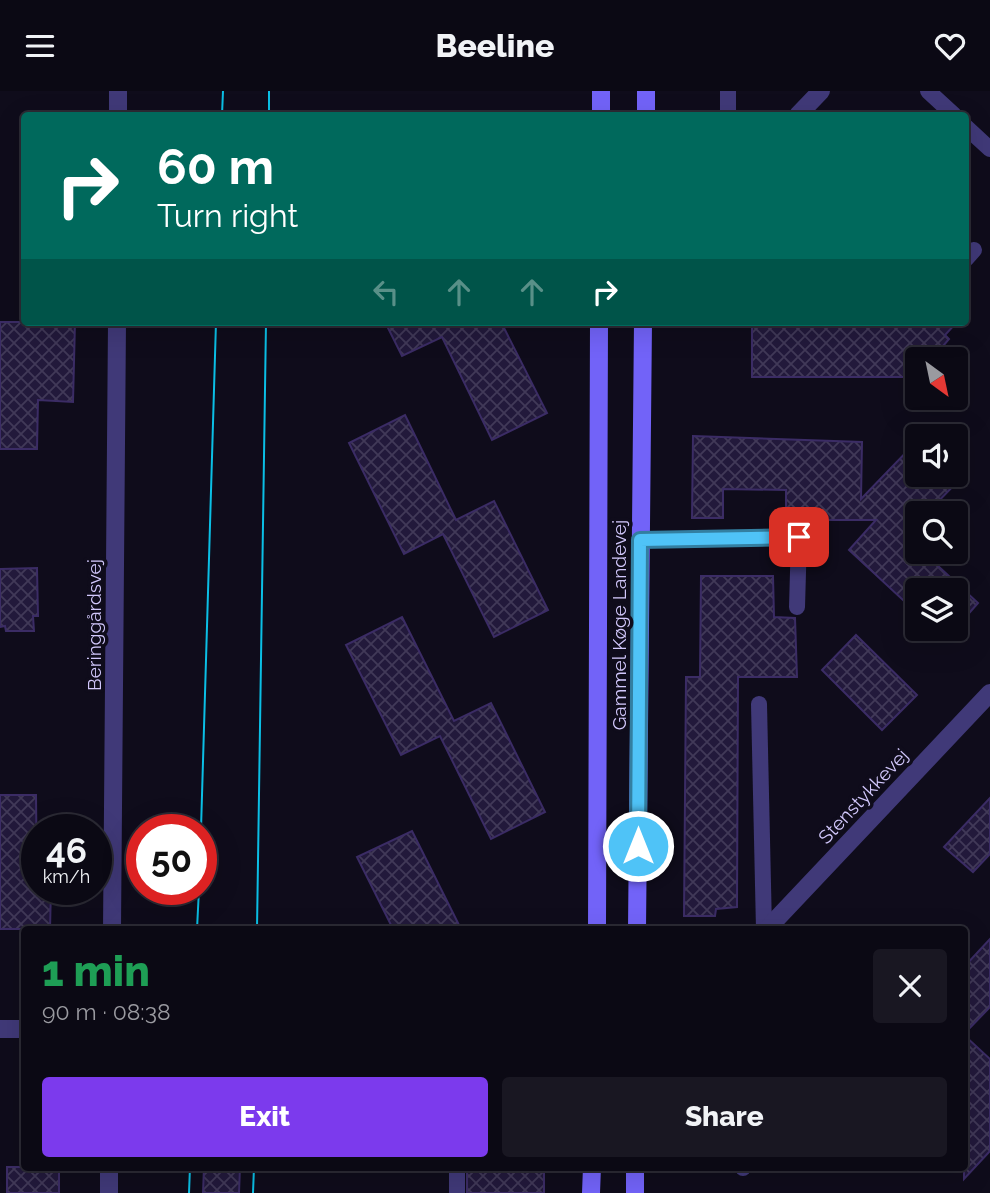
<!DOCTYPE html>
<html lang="en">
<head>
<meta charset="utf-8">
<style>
	body { margin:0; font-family:Raleway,sans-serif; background:#191722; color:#f1f3f6; height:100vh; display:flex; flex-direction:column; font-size:26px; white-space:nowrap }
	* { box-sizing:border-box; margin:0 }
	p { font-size:23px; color:#9a9aa0 }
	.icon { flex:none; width:38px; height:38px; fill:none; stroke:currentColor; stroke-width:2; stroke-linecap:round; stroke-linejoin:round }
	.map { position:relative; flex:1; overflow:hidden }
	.sheet { position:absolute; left:21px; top:835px; width:947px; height:245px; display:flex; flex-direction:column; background:#0b0914; border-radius:7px; box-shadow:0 7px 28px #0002,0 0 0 2px #2b2a34 }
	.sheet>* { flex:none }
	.banner { position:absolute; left:21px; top:21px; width:948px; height:214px; border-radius:7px; box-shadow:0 7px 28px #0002,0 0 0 2px #2b2a34; background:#00695c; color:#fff; overflow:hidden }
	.needle { width:46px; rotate:147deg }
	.tools { position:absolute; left:905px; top:256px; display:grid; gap:14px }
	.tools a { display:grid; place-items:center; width:63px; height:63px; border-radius:7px; background:#0b0914; box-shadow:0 7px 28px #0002,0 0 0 2px #2b2a34; font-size:35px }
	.speed { position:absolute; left:21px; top:723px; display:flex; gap:14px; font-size:35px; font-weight:700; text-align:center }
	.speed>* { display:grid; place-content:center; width:91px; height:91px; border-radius:50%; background:#0b0914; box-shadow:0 7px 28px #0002,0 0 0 2px #2b2a34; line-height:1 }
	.speed small { font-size:18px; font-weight:400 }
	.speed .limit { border:10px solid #d22; background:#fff; color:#111 }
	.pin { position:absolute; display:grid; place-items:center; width:60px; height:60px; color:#fff; margin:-30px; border-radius:14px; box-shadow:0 4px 10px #0006 }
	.me { position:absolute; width:77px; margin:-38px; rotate:0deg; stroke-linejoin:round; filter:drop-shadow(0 0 5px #0008) }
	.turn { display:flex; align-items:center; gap:24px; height:147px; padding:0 21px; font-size:32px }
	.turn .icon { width:91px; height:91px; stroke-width:2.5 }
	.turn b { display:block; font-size:49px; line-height:60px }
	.lanes { display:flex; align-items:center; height:66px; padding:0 21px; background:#0003; justify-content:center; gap:35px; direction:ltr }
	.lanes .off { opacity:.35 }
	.round { display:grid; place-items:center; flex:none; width:74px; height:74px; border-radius:7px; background:#191722 }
	.headline { display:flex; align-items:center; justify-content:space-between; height:119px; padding:0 21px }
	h1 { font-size:42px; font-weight:800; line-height:52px; color:#1e9e55 }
	.button { display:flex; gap:14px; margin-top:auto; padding:14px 21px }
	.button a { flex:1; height:80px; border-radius:7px; background:#7c3aed; color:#fff; font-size:28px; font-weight:800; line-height:80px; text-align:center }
	.button a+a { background:#191722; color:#f1f3f6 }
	header { display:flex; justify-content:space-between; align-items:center; height:91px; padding:0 21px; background:#0b0914; font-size:32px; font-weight:800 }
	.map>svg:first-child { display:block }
	.building { fill:url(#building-cross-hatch); stroke:#3b2c65; stroke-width:2 }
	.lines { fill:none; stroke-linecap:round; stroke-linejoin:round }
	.service { stroke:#403978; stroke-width:16 }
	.minor { stroke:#403978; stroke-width:18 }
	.secondary { stroke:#7263f8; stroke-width:18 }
	.tram { stroke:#0bbfe5; stroke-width:2 }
	.route-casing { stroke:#337fa1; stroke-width:18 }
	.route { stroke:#4fc3f7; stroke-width:12 }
	.labels { text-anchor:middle; stroke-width:7; stroke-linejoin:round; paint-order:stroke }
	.street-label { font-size:19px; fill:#d2c8fc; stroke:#0f0c1b }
</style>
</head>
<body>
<header><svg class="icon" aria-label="menu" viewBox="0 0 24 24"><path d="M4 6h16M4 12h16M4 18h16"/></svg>Beeline<svg class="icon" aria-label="heart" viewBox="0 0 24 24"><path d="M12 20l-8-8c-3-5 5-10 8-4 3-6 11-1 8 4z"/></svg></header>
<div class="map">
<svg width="990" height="1102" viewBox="0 0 990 1102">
	<defs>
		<pattern id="building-cross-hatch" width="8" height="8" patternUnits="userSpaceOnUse" patternTransform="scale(1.75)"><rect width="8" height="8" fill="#22193b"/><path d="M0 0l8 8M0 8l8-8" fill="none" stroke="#413958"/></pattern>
	</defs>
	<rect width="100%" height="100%" fill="#0f0c1b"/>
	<!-- building -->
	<g class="building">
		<polygon points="0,231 75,231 73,311 38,309 37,358 0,358"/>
		<polygon points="385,231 501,231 547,322 492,349 442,246 402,265"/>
		<polygon points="752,231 957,231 945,244 949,248 932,268 917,268 917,286 752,286"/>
		<polygon points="405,324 456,429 494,410 548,519 494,546 443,443 404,463 349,352"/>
		<polygon points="693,345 862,351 861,408 917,350 917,383 956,383 956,373 965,383 927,422 917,422 917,432 905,445 917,456 917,460 922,460 978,512 956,537 956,499 917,499 917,522 849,459 876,429 786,429 786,399 723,398 723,427 692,427"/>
		<polygon points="37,477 38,525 33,525 34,540 6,540 5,535 0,536 0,478"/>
		<polygon points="701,485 773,485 774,526 795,527 797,586 738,586 737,816 716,818 715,825 684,825 686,586 700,586"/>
		<polygon points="402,526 454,630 491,612 545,721 491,748 440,645 401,664 346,554"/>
		<polygon points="856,544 917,604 882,639 822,579"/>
		<polygon points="0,704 36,704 37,798 51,798 50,838 0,838"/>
		<polygon points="990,707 990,763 973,781 944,756"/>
		<polygon points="412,740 461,838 393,838 357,766"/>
		<polygon points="990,848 990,916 964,943 964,876"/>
		<polygon points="964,944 990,968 990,1060 964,1088"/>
		<rect x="7" y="1076" width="52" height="26"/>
		<polygon points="204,1076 240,1076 239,1102 203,1102"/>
		<rect x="467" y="1076" width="77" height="26"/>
	</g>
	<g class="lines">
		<!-- service -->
		<g class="service">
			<polyline points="928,0 954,24"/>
			<polyline points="728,22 728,0"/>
			<polyline points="966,36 990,58"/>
			<polyline points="966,168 974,159"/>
			<polyline points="640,449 799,446 797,516"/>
			<polyline points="759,613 764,838"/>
			<polyline points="743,1076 743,1077"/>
			<polyline points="457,1102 457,1076"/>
		</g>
		<!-- minor -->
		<g class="minor">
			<polyline points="118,24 118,0"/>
			<polyline points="798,24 821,0"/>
			<polyline points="112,838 117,231"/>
			<polyline points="767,838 990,602"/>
			<polyline points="0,938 24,938"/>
			<polyline points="109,1102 109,1076"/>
		</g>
		<!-- secondary -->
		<g class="secondary">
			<polyline points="646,0 646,24"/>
			<polyline points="601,24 601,0"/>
			<polyline points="597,838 599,231"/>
			<polyline points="637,838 643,231"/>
			<polyline points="591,1102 592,1076"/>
			<polyline points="635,1102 635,1076"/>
		</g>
		<!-- tram -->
		<g class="tram">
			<polyline points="222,24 223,0"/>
			<polyline points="269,24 269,0"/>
			<polyline points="201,738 216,231"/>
			<polyline points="197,838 199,798"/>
			<polyline points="257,838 266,231"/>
			<polyline points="189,1102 190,1076"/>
			<polyline points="253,1102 254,1076"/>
		</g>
	</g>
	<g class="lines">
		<!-- route casing -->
		<g class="route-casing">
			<polyline id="route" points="638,755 640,449 799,446"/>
		</g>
		<!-- route -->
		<use href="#route" class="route"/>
	</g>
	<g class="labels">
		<!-- street labels -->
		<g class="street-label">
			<text transform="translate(94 534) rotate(-90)" y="7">Beringgårdsvej</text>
			<text transform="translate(619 534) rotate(-90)" y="7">Gammel Køge Landevej</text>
			<text transform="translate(863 705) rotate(-47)" y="7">Stenstykkevej</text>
		</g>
	</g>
</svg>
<div class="tools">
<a><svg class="needle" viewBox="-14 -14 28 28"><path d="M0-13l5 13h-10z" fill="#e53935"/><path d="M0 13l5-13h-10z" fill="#9a9aa0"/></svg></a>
<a><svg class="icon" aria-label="sound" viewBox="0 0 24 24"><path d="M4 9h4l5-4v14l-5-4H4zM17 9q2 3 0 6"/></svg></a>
<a><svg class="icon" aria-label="search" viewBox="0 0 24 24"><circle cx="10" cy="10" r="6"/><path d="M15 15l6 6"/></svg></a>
<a><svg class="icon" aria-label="layers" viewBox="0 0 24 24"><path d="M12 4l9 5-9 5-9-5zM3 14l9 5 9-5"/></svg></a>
</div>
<div class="speed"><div>46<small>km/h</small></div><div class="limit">50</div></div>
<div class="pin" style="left:799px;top:446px;background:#d93025"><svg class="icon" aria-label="arrive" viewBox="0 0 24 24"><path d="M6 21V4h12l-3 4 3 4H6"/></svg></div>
<svg class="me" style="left:638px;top:755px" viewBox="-20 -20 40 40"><circle r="17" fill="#4fc3f7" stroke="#fff" stroke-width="3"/><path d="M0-11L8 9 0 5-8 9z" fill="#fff"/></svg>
<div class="banner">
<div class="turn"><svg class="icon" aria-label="right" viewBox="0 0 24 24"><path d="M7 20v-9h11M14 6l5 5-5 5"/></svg><div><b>60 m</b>Turn right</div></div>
<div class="lanes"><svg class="icon off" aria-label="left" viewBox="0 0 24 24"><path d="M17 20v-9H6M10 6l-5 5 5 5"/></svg><svg class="icon off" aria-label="ahead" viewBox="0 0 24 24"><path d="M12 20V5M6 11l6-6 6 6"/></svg><svg class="icon off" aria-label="ahead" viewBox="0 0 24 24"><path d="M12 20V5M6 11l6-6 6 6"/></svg><svg class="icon" aria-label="right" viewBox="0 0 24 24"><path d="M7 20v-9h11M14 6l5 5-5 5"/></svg></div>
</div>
<section class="sheet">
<div class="headline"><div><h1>1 min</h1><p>90 m · 08:38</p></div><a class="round"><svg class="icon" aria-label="close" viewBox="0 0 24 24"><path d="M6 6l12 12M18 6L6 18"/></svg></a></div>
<div class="button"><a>Exit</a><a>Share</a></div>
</section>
</div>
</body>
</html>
